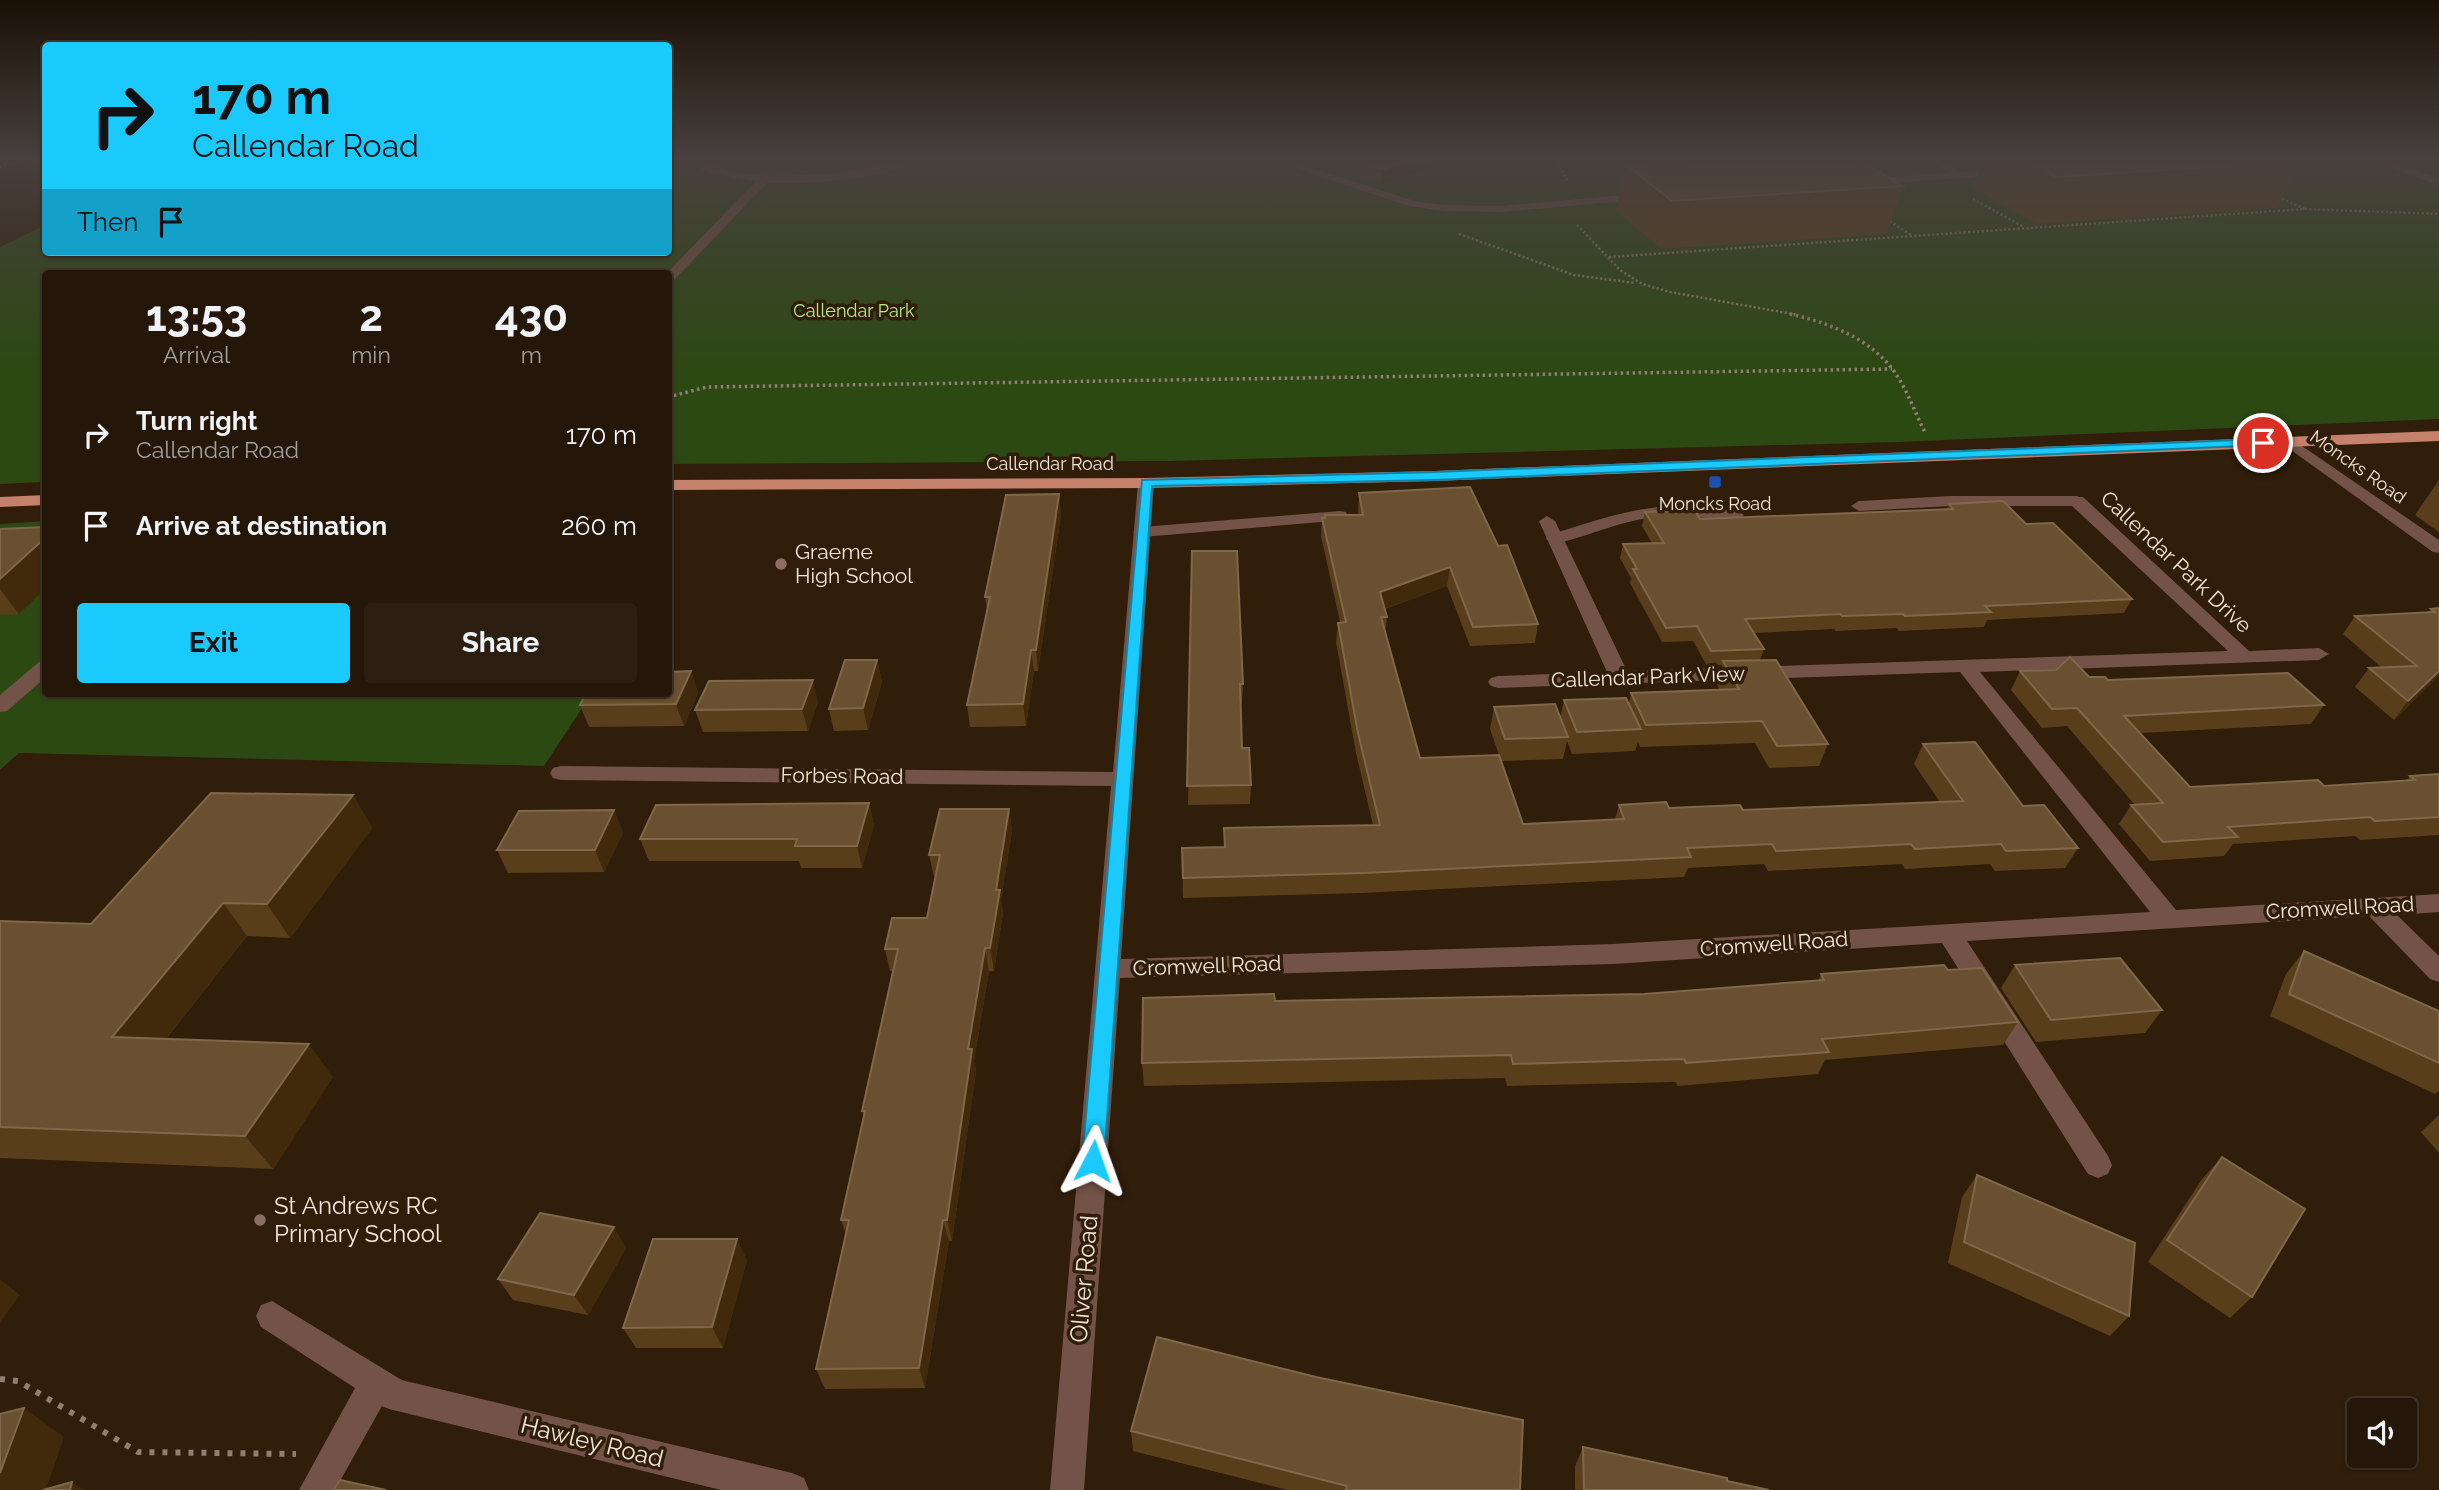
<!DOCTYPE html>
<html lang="en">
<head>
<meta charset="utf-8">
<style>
	body { margin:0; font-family:Raleway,sans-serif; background:#2c1f12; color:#f1f3f6; height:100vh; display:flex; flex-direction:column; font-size:26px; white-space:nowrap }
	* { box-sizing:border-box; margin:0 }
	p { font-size:23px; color:#a39f9c }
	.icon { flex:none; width:38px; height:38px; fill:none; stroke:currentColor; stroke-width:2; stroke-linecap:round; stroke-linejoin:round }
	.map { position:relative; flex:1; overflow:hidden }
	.side { position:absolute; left:42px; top:270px; width:630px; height:427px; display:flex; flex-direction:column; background:#241608; border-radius:7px; box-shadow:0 2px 5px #0004,0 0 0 2px #413529 }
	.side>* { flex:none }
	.top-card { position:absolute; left:42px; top:42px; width:630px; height:214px; border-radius:7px; box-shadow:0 2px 5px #0004,0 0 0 2px #413529; background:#1acafc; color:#111; overflow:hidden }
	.buttons { position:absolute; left:2347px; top:1398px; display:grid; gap:14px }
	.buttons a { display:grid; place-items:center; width:70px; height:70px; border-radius:7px; background:#241608; box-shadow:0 2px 5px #0004,0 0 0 2px #413529; font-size:35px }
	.pin { position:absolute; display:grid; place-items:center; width:60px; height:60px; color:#fff; margin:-30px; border:4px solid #fff; border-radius:50%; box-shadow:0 2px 7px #0007 }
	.me { position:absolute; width:77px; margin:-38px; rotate:4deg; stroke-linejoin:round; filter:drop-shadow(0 0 5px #0008) }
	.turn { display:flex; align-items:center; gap:24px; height:147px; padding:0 35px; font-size:32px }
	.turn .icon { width:91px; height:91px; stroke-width:2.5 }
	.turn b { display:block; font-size:49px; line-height:60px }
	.then { display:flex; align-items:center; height:66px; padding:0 35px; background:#0003; gap:14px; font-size:26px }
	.eta { display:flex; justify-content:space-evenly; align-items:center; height:119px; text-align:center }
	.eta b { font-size:42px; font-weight:700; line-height:49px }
	.cta { display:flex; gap:14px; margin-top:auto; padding:14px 35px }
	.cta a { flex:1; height:80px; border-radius:7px; background:#1acafc; color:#111; font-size:28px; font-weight:700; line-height:80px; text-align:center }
	.cta a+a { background:#2c1f12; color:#f1f3f6 }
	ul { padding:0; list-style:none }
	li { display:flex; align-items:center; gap:21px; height:91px; padding:0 35px }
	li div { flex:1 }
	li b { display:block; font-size:26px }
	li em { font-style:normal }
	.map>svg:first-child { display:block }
	.green { fill:#2c4813 }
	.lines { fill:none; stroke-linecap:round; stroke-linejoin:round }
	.path-far2 { stroke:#907f70; stroke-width:2.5; stroke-dasharray:2 2.5; stroke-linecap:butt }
	.path-far1 { stroke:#907f70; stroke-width:3.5; stroke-dasharray:2.5 3.5; stroke-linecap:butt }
	.path { stroke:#907f70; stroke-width:6; stroke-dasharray:5 8; stroke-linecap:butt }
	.lane { fill:#735247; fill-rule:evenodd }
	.street { fill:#735247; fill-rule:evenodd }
	.primary { fill:#c5816b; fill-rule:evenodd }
	.wall { fill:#593e1b }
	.shaded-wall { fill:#41290c }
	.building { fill:#695030; stroke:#7f674a; stroke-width:2 }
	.route { fill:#1acafc; stroke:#1183a4; stroke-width:2 }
	.transit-dot { fill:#1a4fb4; stroke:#301d0a; stroke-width:2.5 }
	.education-dot { fill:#8d6e63; stroke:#301d0a; stroke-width:2.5 }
	.labels { text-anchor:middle; stroke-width:7; stroke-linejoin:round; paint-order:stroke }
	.far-park-label { font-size:18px; fill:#b2e989; stroke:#301d0a }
	.far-street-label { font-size:18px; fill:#f3e5da; stroke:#301d0a }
	.far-poi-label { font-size:18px; fill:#f3e5da; stroke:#301d0a }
	.poi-label { font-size:21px; fill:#f3e5da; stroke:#301d0a; text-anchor:start }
	.street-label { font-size:21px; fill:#f3e5da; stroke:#301d0a }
	.near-poi-label { font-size:24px; fill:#f3e5da; stroke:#301d0a; text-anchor:start }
	.near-street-label { font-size:24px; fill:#f3e5da; stroke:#301d0a }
</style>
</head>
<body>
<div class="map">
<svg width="2439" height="1490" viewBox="0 0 2439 1490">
	<rect width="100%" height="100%" fill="#301d0a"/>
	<!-- green -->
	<g class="green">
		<polygon points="669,159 2439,159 2439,419 1899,442 1169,461 669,464 668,273 46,273 45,482 0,484 0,247 45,225 46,252 668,252"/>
		<polygon points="45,521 46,693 592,693 544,766 19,753 0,770 0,524"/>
	</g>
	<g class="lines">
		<!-- path-far2 -->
		<g class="path-far2">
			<polyline points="1555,159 1567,180"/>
			<polyline points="2298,163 2312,159"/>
			<polyline points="0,167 26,159"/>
			<polyline points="2278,197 2305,209"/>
			<polyline points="1973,199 2024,227"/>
			<polyline points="1886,219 1911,235"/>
			<polyline points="1577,225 1620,270 1642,284 1670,292 1798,315"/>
			<polyline points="1459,234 1574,275 1635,283"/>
			<polyline points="1609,257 2305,209 2439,214"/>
		</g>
		<!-- path-far1 -->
		<g class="path-far1">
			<path d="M1790,314C1830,323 1872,339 1896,374C1908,392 1915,413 1925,432"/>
			<polyline points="668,397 707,387 1892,369"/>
		</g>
		<!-- path -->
		<polyline class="path" points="0,1379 18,1381 138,1452 296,1454"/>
		<!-- lane -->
		<g class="lane">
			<polygon points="1927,159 1940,159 1965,175 1956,177"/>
			<polygon points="1951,496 2077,496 2085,501 2077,506 1951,506 1859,511 1851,506 1859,501"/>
			<path d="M1676,506L1736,510L1744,515C1736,524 1701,517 1687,516C1631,514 1605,532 1555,544L1546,539L1549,535C1592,522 1631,507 1676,506Z"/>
			<polygon points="1340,511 1346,512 1348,516 1346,520 1142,537 1133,532 1142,527"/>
			<polygon points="46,660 46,677 7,711 0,712 0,695 39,662"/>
			<polygon points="272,1301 405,1382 409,1394 405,1406 393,1410 382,1406 335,1490 299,1490 355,1388 261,1327 256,1316 261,1305"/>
		</g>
		<!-- street -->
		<g class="street">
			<path d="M682,159H697L739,173L769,176L833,174L905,159H923C890,179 805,185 767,183L672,282L668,283L667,273L756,181L708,172Z"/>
			<polygon points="1268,159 1285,159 1414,201 1444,205 1501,206 1647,193 1653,196 1647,199 1501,212 1444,211 1409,206"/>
			<polygon points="2365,159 2382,159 2439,178 2439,185"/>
			<polygon points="2007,169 2012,172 2011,174 1865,185 1860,182 1865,179"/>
			<polygon points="2289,437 2439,540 2439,553 2433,552 2284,445 2281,442 2284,439"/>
			<polygon points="1146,478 1154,483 1121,959 1613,944 2150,912 1960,672 1498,688 1491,686 1488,682 1491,678 1498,676 1607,672 1539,521 1547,516 1555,521 1627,671 2228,651 2071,505 2069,501 2071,497 2083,497 2249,651 2319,648 2329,654 2319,660 1980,672 2176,910 2439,894 2439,912 2397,915 2439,956 2439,982 2430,979 2369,916 1967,941 2108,1156 2112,1165 2108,1174 2098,1178 2088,1174 1942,943 1613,964 1120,978 1084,1490 1050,1490 1111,786 561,780 553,778 550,773 553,768 561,766 1113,772 1138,483"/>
			<polygon points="393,1378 792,1473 804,1478 809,1490 721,1490 393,1410 381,1406 377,1394 381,1382"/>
		</g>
		<!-- primary -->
		<g class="primary">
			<polygon points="2439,431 2439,441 1435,481 1146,488 668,490 668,480 1146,478 1435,471"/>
			<polygon points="46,495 46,505 0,507 0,497"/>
		</g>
	</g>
	<!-- wall -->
	<g class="wall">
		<polygon points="1306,159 1432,159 1432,168 1381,183"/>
		<polygon points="1983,159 2297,159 2302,161 2278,208 2037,224 1973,188"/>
		<polygon points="1625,164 1903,186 1887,234 1661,249 1616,211"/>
		<polygon points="2439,480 2439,532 2415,515"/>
		<polygon points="1359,493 1498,546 1538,624 1535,643 1470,646 1447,586 1385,609 1387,617 1385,633 1420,758 1499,755 1490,729 1494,707 1560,718 1564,700 1629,703 1631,693 1720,690 1716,683 1722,665 1707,666 1693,641 1662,642 1630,583 1631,578 1620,558 1623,544 1652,543 1642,526 1645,512 1700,519 1947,509 1949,504 2026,524 2132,599 2124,613 1987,620 1984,627 1899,631 1897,628 1836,631 1834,629 1753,633 1764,649 1760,660 1828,744 1819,766 1769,768 1755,743 1640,747 1638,742 1635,751 1572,754 1567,741 1563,759 1501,761 1523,824 1615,819 1619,805 1669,808 1743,810 1940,802 1914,764 1923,744 2023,806 2078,848 2065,868 1995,871 1990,864 1905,869 1902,864 1768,871 1764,864 1688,868 1684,877 1362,893 1183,898 1182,848 1224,847 1373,825 1356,753 1336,642 1338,623 1340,622 1321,536 1322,518 1358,515"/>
		<polygon points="1059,494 1061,515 1038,671 1034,671 1026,726 970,727 967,705 987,610 985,597"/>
		<polygon points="46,527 46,588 19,614 0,615 0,529"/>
		<polygon points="1192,551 1243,684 1242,703 1241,703 1242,748 1251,785 1250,804 1188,805"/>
		<polygon points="2439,608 2439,676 2394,720 2355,687 2369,668 2382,668 2343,634 2355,616 2428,612 2431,609"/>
		<polygon points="877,660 882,682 868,730 834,731 829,709"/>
		<polygon points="691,671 698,693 684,726 589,727 580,705"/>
		<polygon points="2020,671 2089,677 2324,705 2311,724 2140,733 2190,787 2324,786 2406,781 2410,776 2439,774 2439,835 2360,840 2355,836 2233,844 2224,856 2150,861 2119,824 2131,805 2135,805 2067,726 2042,728 2011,690"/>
		<polygon points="818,702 808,731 703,732 695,710"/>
		<polygon points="353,795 372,828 290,938 247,936 166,1039 333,1077 273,1169 0,1158 0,921 91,924"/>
		<polygon points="869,803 874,825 862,868 801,868 799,861 649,861 640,839"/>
		<polygon points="1009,809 1012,831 1001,900 1003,913 994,971 989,971 974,1061 976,1071 952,1241 949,1241 925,1388 825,1389 816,1369 846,1234 841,1220 864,1118 862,1111 893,971 890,971 885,949 927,918 935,877 934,877 929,855"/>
		<polygon points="614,810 623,833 604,872 508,873 497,850"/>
		<polygon points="2304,951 2439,1011 2439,1091 2435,1094 2270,1016 2286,974"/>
		<polygon points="2015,965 2162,1010 2145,1033 2036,1042 2001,988"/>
		<polygon points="1948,970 2018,1022 2003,1045 1825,1060 1818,1074 1677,1086 1676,1082 1507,1086 1505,1078 1144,1086 1142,1063 1275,1001 1644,994 1818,981 1821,974"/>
		<polygon points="2439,1115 2439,1153 2421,1132"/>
		<polygon points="2222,1157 2252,1297 2230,1318 2148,1262 2202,1179"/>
		<polygon points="1977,1175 2129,1316 2110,1336 1948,1263 1962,1197"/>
		<polygon points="626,1248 588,1315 513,1300 498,1279"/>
		<polygon points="747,1260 723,1348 636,1348 623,1328"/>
		<polygon points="1316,1377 1520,1490 1288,1490 1133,1451 1131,1431"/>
		<polygon points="1583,1447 1727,1481 1769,1490 1575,1490 1575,1466"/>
	</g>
	<!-- shaded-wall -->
	<g class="shaded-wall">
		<polygon points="1415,159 1432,159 1432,168 1381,183 1382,169"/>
		<polygon points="1059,494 1061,515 1038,671 1036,650"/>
		<polygon points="46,537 46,588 19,614 0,589 0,579"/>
		<polygon points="1450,567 1447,586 1378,611 1380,592"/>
		<polygon points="1031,650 1034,671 1026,726 1023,704"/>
		<polygon points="877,660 882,682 868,730 863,708"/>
		<polygon points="691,671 698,693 684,726 676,704"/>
		<polygon points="2439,671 2439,676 2394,720 2408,701"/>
		<polygon points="813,680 818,702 808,731 802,709"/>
		<polygon points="353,795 372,828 290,938 267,904"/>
		<polygon points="869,803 874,825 862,868 857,846"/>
		<polygon points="1009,809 1012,831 1001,900 1003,913 994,971 990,948 996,890"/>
		<polygon points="614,810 623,833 604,872 595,850"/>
		<polygon points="223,903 247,936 141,1070 112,1037"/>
		<polygon points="985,948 989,971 974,1061 976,1071 952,1241 947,1220 968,1049"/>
		<polygon points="309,1044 333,1077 273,1169 245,1136"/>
		<polygon points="943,1220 949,1241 925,1388 919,1368"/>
		<polygon points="614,1227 626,1248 588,1315 574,1295"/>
		<polygon points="737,1239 747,1260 723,1348 712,1327"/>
		<polygon points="0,1279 20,1295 0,1322"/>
		<polygon points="24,1408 64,1437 46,1490 0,1490 0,1473"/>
		<polygon points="72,1482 84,1490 70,1490"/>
	</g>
	<!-- building -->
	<g class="building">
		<polygon points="1350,159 1415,159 1382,169"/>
		<polygon points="1702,159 1858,159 1903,186 1672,201 1625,164"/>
		<polygon points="2023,159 2297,159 2302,161 2056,177"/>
		<polygon points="1470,487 1498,546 1507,545 1538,624 1473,627 1450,567 1380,592 1387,617 1381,617 1420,758 1499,755 1523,824 1624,819 1619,805 1666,802 1669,808 1740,805 1743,810 1963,801 1923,744 1975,742 2023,806 2044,805 2078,848 2006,851 2001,844 1915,849 1911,844 1776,851 1772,844 1687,848 1691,857 1364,873 1183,878 1182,848 1225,847 1224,828 1380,825 1358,733 1338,623 1346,622 1322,518 1325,518 1325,515 1363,515 1359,493"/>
		<polygon points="1059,494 1036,650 1031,650 1023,704 967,705 990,597 985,597 1006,495"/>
		<polygon points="2003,501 2026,524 2053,523 2132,599 1985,606 1991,612 1905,616 1903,614 1842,616 1840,614 1745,619 1764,649 1711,651 1697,626 1666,628 1633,569 1637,569 1623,544 1664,543 1645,512 1694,510 1700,519 1953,509 1949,504"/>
		<polygon points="46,527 46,537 0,579 0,529"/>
		<polygon points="1192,551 1237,551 1243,684 1240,684 1242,748 1249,748 1251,785 1187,786"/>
		<polygon points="2439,608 2439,671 2408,701 2369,668 2417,666 2355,616 2435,612 2431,609"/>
		<polygon points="2070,657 2089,677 2105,677 2108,680 2288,673 2324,705 2124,716 2190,787 2318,780 2324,786 2415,780 2410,776 2439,774 2439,817 2375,821 2370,817 2228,827 2238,837 2163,842 2131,805 2163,803 2077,708 2052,709 2020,671 2056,670"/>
		<polygon points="845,660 877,660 863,708 829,709"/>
		<polygon points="1776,660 1828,744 1777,746 1762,721 1646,725 1631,693 1739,689 1723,661"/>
		<polygon points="691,671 676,704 580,705 586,693 668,693 668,672"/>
		<polygon points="813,680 802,709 695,710 709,681"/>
		<polygon points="1626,698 1641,729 1577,732 1564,700"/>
		<polygon points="1555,704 1568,737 1505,739 1494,707"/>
		<polygon points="211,793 353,795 267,904 223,903 112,1037 309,1044 245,1136 0,1127 0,921 91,924"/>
		<polygon points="869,803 857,846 795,846 797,839 640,839 656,805"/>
		<polygon points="940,809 1009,809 996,890 1000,890 990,948 985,948 968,1049 972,1049 947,1220 943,1220 919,1368 816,1369 849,1220 841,1220 865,1111 862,1111 898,949 885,949 892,918 927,918 940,855 929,855"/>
		<polygon points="614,810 595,850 497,850 519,811"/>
		<polygon points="2304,951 2439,1011 2439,1063 2289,994"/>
		<polygon points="2120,958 2162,1010 2051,1020 2015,965"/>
		<polygon points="1944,965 1948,970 1982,968 2018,1022 1822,1039 1829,1052 1686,1063 1684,1059 1513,1064 1511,1055 1142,1063 1143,998 1274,994 1275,1001 1644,994 1824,980 1821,974"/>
		<polygon points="2222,1157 2305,1209 2252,1297 2167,1240"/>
		<polygon points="1977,1175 2135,1243 2129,1316 1964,1242"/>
		<polygon points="540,1213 614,1227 574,1295 498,1279"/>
		<polygon points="653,1239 737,1239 712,1327 623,1328"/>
		<polygon points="1157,1337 1316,1377 1523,1420 1520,1490 1346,1490 1347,1486 1131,1431"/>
		<polygon points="24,1408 0,1473 0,1414"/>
		<polygon points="1583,1447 1727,1478 1727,1481 1769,1490 1584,1490"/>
		<polygon points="340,1480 386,1490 333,1490"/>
		<polygon points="72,1482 70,1490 43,1490"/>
	</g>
	<!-- sky -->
	<linearGradient id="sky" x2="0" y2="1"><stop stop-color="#1a1006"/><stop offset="0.43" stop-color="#48403e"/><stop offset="1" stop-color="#48403e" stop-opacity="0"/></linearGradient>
	<rect width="2439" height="368" fill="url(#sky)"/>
	<!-- route -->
	<polygon class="route" points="2263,439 2269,443 2267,445 1435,480 1152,486 1104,1161 1101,1168 1093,1171 1085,1168 1082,1161 1142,480 1435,472"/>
	<!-- markers -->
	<rect class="transit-dot" x="1708" y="475" width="14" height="14" rx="3.5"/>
	<g class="education-dot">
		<circle cx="781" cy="564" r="7"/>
		<circle cx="260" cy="1220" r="7"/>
	</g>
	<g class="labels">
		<!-- far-park labels -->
		<g class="far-park-label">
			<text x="854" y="317">Callendar Park</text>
		</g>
		<!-- far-street labels -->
		<g class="far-street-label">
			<text x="1050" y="470">Callendar Road</text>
			<text transform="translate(2358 467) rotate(35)" y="6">Moncks Road</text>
		</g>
		<!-- far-poi labels -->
		<g class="far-poi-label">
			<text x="1715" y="510">Moncks Road</text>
		</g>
		<!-- poi labels -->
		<g class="poi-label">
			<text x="795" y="559">Graeme<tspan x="795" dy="24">High School</tspan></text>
		</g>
		<!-- street labels -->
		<g class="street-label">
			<text transform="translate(2176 562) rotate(43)" y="7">Callendar Park Drive</text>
			<text transform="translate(1648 677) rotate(-2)" y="7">Callendar Park View</text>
			<text transform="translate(842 776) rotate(1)" y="7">Forbes Road</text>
			<text transform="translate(2340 908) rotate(-3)" y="7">Cromwell Road</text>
			<text transform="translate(1774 944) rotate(-4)" y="7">Cromwell Road</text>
			<text transform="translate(1207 966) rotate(-2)" y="7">Cromwell Road</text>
		</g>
		<!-- near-poi labels -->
		<g class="near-poi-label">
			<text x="274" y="1214">St Andrews RC<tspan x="274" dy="28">Primary School</tspan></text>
		</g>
		<!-- near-street labels -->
		<g class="near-street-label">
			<text transform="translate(1084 1279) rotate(-85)" y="8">Oliver Road</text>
			<text transform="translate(592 1442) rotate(14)" y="8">Hawley Road</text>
		</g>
	</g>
</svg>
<div class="buttons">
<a><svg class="icon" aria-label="sound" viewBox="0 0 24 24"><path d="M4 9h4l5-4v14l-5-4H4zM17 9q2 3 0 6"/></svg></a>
</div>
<div class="pin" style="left:2263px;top:443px;background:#d93025"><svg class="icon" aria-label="arrive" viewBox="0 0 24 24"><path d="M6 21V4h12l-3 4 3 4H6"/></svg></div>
<svg class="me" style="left:1093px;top:1161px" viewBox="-20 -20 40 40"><path d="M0-17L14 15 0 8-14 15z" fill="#1acafc" stroke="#fff" stroke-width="4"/></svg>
<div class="top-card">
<div class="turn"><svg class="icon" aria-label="right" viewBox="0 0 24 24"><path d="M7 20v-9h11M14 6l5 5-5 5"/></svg><div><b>170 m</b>Callendar Road</div></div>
<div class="then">Then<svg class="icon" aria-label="arrive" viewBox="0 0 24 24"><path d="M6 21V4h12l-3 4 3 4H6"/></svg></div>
</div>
<section class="side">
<div class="eta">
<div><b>13:53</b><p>Arrival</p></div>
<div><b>2</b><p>min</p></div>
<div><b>430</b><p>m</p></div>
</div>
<ul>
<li><svg class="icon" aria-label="right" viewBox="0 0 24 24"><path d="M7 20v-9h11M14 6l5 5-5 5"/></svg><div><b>Turn right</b><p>Callendar Road</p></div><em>170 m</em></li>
<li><svg class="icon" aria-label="arrive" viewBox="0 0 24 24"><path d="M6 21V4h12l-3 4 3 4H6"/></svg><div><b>Arrive at destination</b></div><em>260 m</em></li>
</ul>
<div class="cta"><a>Exit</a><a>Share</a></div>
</section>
</div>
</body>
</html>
